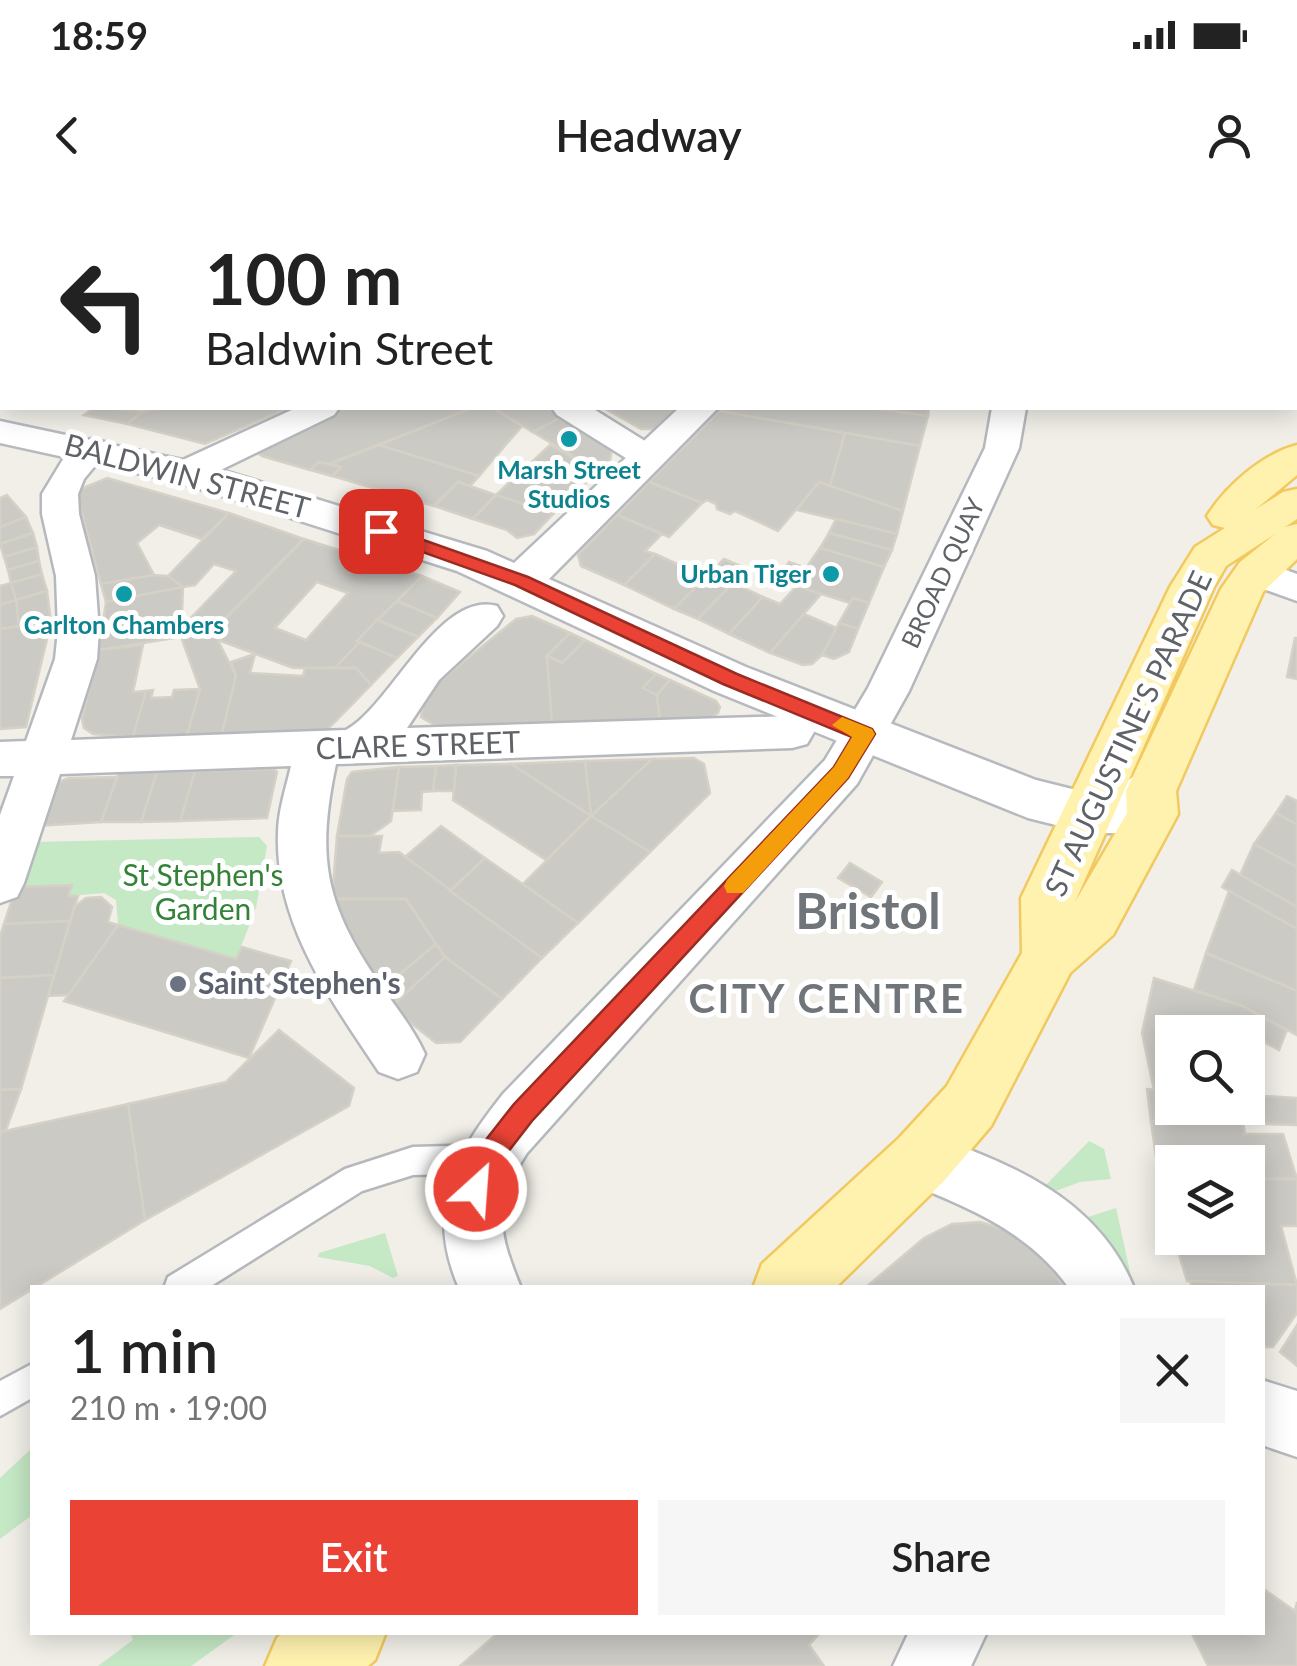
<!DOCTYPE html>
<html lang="en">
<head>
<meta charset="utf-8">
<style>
	body { margin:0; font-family:Lato,sans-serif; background:#f6f6f6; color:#222; height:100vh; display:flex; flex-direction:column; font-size:38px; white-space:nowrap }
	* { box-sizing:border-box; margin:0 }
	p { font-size:32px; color:#767676 }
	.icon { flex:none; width:55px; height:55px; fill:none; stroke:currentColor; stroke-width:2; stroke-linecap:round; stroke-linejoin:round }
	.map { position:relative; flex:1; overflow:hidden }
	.details { position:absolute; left:30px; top:1085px; width:1235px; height:350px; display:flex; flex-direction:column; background:#fff; border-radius:0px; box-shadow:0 5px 25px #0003 }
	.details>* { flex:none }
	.guide { position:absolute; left:0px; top:0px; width:1298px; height:210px; box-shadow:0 5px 25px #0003; background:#fff; color:#222; overflow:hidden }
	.controls { position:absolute; left:1155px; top:815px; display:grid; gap:20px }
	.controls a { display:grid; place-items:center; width:110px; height:110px; border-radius:0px; background:#fff; box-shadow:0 5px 25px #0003; font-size:50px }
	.pin { position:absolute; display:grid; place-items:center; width:85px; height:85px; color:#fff; margin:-42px; border-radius:20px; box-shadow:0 5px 15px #0006 }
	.me { position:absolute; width:110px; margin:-55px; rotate:26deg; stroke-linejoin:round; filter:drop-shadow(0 0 8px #0008) }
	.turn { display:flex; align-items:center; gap:35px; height:210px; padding:0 40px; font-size:45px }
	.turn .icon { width:130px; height:130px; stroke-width:2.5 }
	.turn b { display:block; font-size:70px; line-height:85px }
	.round { display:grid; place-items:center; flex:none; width:105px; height:105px; border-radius:0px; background:#f6f6f6 }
	.headline { display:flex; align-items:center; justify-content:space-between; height:170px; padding:0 40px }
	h1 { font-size:60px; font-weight:600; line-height:75px }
	.action { display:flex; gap:20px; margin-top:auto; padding:20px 40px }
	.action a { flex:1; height:115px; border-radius:0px; background:#ea4335; color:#fff; font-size:40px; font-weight:600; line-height:115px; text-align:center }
	.action a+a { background:#f6f6f6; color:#222 }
	.status { display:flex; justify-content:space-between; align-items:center; height:70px; padding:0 50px; background:#fff; direction:ltr }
	.status svg { height:28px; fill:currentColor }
	header { display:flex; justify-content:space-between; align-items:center; height:130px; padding:0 40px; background:#fff; font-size:45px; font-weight:600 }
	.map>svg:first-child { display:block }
	.green { fill:#c5e8c5 }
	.building { fill:#cccac5; stroke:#d6d1c6; stroke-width:2.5; fill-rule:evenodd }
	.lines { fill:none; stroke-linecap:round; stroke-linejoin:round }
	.lane-casing { stroke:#b5b8bc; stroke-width:5 }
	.street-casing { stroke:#b5b8bc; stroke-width:5 }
	.secondary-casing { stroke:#b6babf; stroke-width:5 }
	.primary-casing { stroke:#f2c960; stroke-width:5 }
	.lane { fill:#fff; fill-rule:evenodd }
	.street { fill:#fff; fill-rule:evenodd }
	.secondary { fill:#fff; fill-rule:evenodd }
	.primary { fill:#fff2af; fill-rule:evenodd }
	.route { fill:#ea4335; stroke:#982c22; stroke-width:2.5 }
	.slow { fill:#f59e0b }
	.culture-dot { fill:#0f9aa8; stroke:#fff; stroke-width:4 }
	.worship-dot { fill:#6b7280; stroke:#fff; stroke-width:4 }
	.labels { text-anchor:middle; stroke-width:10; stroke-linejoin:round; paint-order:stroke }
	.far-culture-label { font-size:25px; font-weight:bold; fill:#0d838f; stroke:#fff }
	.far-street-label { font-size:25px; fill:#5f6368; stroke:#fff }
	.street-label { font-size:30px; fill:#5f6368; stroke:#fff }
	.park-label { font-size:30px; fill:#348238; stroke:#fff }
	.worship-label { font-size:30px; font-weight:bold; fill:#5b616d; stroke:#fff; text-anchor:start }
	.district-label { font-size:40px; font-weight:bold; letter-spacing:2.5px; fill:#70757a; stroke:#fff }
	.town-label { font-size:50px; font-weight:bold; fill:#70757a; stroke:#fff }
</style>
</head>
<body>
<div class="status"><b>18:59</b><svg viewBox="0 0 49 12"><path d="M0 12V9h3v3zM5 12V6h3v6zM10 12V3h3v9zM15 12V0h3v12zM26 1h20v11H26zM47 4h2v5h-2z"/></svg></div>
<header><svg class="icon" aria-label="back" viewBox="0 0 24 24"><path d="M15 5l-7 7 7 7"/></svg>Headway<svg class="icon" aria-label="person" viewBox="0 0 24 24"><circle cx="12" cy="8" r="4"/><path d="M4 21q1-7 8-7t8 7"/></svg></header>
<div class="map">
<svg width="1297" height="1466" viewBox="0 0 1297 1466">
	<rect width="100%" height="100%" fill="#f1efe8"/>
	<!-- green -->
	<g class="green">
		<polygon points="259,637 267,646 256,708 236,759 118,725 116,700 104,693 68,696 71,685 16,687 34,642"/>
		<polygon points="1089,941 1104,949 1111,979 1080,982 1053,992 1045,986"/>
		<polygon points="1116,1008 1132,1081 1127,1081 1082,1019"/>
		<polygon points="385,1033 398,1076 393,1078 370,1066 318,1057 319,1053"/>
		<polygon points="32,1248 32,1315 0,1339 0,1278"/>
		<polygon points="130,1433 130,1432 237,1433 191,1466 98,1466 133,1440"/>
	</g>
	<!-- building -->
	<g class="building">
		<polygon points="239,0 387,0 384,2"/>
		<polygon points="466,0 549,0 554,2 460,2"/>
		<polygon points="93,208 108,208 142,212 127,224 84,215"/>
		<polygon points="165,208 288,208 205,244 127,224 142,212"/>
		<polygon points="338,208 472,208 329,264 319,262 310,270 262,256 253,249"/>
		<polygon points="472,208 493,208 522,226 479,276 379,245"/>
		<polygon points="493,208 547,208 562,217 533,232"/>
		<polygon points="604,208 677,208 655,229 641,229"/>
		<polygon points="723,208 872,208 928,216 920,246 719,211"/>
		<polygon points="872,208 929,208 928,216"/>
		<polygon points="719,211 845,233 830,286 819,282 778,331 735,311 730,314 717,309 716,304 707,300 702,303 649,282"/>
		<polygon points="562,217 612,249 610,260 598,271 533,232"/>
		<polygon points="845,233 920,246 903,311 830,286"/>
		<polygon points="379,245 479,276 470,286 458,282 434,306 332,276 341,267 329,264"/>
		<polygon points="550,245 598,271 553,314 496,295"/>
		<polygon points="319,262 329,264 341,267 332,276 310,270"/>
		<polygon points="107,278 229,313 202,339 159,325 137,343 154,375 101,384 76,291"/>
		<polygon points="458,282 470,286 496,295 473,319 434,306"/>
		<polygon points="649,282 702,303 669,337 617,315"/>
		<polygon points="819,282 903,311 897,334 797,310"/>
		<polygon points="7,295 26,317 0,327 0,298"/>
		<polygon points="496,295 553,314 534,334 517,338 507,330 473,319"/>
		<polygon points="229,313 304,339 213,431 181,437 182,427 236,371 214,364 195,385 183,387 168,376"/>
		<polygon points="617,315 662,334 645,351 655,354 624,385 581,366 578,355"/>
		<polygon points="26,317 33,333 0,344 0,327"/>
		<polygon points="836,319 897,334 892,350 829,333"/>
		<polygon points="33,333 37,347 4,357 0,344"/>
		<polygon points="829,333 892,350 884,367 820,348"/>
		<path d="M304,339L422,376L357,441L360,442L335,468H293L218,440L213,431ZM317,382L348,393L306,440L275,428Z"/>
		<polygon points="37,347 39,361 8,370 4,357"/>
		<polygon points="820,348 884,367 869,403 853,398 850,403 777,380 789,362 806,368"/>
		<polygon points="655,354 706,377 674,409 624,385"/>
		<polygon points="724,359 747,369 698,419 674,409"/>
		<polygon points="39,361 42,374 11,383 8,370"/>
		<polygon points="42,374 47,391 16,400 11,383"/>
		<polygon points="154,375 168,376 183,387 106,402 101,384"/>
		<polygon points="422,376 460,392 437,418 397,401"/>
		<polygon points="11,383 16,400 0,405 0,386"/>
		<polygon points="733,383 763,397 729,434 698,419"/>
		<polygon points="797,386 821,394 770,453 729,434 763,397 780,404"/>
		<polygon points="183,387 181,437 99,450 106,402"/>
		<polygon points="47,391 51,422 19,426 16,400"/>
		<polygon points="853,398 869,403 858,429 839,423"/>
		<polygon points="16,400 19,426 0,429 0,405"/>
		<polygon points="397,401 437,418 418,437 377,420"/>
		<polygon points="804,414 837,428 822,455 812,464 803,465 770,453"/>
		<polygon points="532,416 570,433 547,456 552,523 438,527 421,517 425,493 516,419"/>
		<polygon points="377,420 418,437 397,458 357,441"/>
		<polygon points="51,422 26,527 0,529 0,429"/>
		<polygon points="839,423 858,429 849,452 834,459 822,455"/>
		<polygon points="213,431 236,476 222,534 187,535 200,489 181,437"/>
		<polygon points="570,433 585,440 562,463 547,456"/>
		<polygon points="1295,438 1297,438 1297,479 1287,477"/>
		<polygon points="585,440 656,474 643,488 657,495 660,520 552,523 547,456 562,463"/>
		<polygon points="360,442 397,458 371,485 356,468 335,468"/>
		<polygon points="143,445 133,492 146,491 133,537 93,534 84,528 82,519 99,450"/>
		<polygon points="255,454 250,473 303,476 305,468 356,468 371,485 326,531 222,534 236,476 231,462"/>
		<polygon points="656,474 670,480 657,495 643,488"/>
		<polygon points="670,480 716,501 720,507 718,513 708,519 660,520 657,495"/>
		<polygon points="200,489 187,535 133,537 146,491 153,490 151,498 172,497 174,490"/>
		<polygon points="694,558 704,564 710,593 650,652 591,616 652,559"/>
		<polygon points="652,559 591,616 585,561"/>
		<polygon points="585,561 591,616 511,564"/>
		<polygon points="511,564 591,616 546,660 453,600 456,565"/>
		<polygon points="456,565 454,591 433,591 436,566"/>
		<polygon points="436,566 433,591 422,592 421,610 393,611 399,567"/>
		<polygon points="399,567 391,621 370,636 337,636 347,579 352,572"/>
		<polygon points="274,569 277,572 267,618 180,621 195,571"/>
		<polygon points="195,571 180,621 141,622 157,572"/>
		<polygon points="119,572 157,572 141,622 101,622"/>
		<polygon points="117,577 101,622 33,626 56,583 69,578"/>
		<polygon points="1287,596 1297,601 1297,625 1276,613"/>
		<polygon points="1276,613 1297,625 1297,667 1254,644"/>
		<polygon points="591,616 650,652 578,723 523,684"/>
		<polygon points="441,626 485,658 450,691 405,657"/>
		<polygon points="337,636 382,636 379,653 399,652 542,758 502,799 445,757 406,699 332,699"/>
		<polygon points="1254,644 1297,667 1297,707 1240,675"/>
		<polygon points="485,658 578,723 542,758 450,691"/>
		<polygon points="850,663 882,682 871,697 838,678"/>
		<polygon points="1232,670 1297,707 1297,729 1222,687"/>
		<polygon points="72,685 68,696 78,696 70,721 4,724 16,687"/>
		<polygon points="1229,691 1297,729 1297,791 1206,753"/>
		<polygon points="101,697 112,707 108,722 118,725 69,795 48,796 75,706 86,698"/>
		<polygon points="332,699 406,699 436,744 382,789"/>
		<polygon points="70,721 54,775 0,778 0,736 4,724"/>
		<polygon points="118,725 236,759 242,747 291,761 249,858 64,801"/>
		<polygon points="436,744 445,757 391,807 382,789"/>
		<polygon points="1206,753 1297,791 1297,835 1242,806 1194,790"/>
		<polygon points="445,757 502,799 460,842 436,843 391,807"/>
		<polygon points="54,775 21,889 0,890 0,778"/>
		<polygon points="1154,778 1242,806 1287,830 1279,850 1240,829 1240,832 1172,832 1172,891 1154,890 1142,833"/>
		<polygon points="279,830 354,888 349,906 145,1020 128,904 226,882"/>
		<polygon points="21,889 6,930 0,932 0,890"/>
		<polygon points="1147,889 1172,891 1172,908 1248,908 1248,895 1297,898 1297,925 1151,921"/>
		<polygon points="128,904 145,1020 0,1109 0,932"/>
		<polygon points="1151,921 1243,922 1245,934 1283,934 1297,979 1248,979 1248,962 1172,962 1172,979 1159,979"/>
		<polygon points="1159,979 1172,979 1172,1031 1164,1003"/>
		<polygon points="1248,979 1297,979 1297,1026 1281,1026 1297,1085 1187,1081 1174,1038 1248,1038"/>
		<polygon points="980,1022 1010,1031 1041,1054 1064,1088 865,1088 924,1038 952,1024"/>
		<polygon points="1190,1081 1297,1085 1297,1113 1273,1147 1262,1147 1262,1088 1192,1088"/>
		<polygon points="1297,1125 1297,1166 1280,1152"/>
		<polygon points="1262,1388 1295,1411 1297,1402 1297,1466 1208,1466 1191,1432 1262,1432"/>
		<polygon points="499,1432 821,1432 809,1445 824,1466 460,1466"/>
	</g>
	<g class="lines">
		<!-- lane casing -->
		<g class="lane-casing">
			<g id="lane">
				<polygon points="158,0 182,0 184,2 160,2"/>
				<polygon points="1122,0 1144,0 1146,2 1124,2"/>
				<polygon points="2,186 2,197 0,198 0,187"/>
				<polygon points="486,945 496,949 500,959 496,969 486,973 413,975 362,991 208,1088 164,1088 168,1077 345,969 413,947"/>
				<polygon points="32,1164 32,1198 0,1216 0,1181"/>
			</g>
		</g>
		<!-- street casing -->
		<g class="street-casing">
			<g id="street">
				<polygon points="895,0 923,0 925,2 896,2"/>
				<polygon points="2,59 2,78 0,79 0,60"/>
				<polygon points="296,208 339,208 334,215 200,280 187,283 174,280 169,272 174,264"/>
				<polygon points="552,208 592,208 661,251 667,258 661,265 649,269 637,265 557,215"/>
				<path d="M992,208H1026L1019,248L909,491L857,584L527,953C492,1007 498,1031 521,1088H459C425,1009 453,957 503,894L825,560L868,488L985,248Z"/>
				<path d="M92,239L104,242L109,249L84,279L78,294L79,314L95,376L99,431L97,459L71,540L346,530C390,507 439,390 497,406L503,416L497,426L439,480L407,528L792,516L807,520L814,532L807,544L792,548L336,564C316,658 325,704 379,783C395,806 413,828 425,854L417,872L398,879L379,872C331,800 275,724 278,634C278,611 286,588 291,566L60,574L24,683L17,697L0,703V615L14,576H0V542L26,541L55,459L58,431L56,376L42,314V294L65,256L80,242Z"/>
				<polygon points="1255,359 1297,374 1297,401 1241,381 1236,372 1241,363"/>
				<path d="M921,932C1008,962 1097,997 1134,1088H1069C1027,1029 964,1006 901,980L892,960L901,940Z"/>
				<polygon points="1262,1180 1297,1191 1297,1257 1262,1245"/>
				<polygon points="909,1432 987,1432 971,1466 893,1466"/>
			</g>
		</g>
		<!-- secondary casing -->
		<g class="secondary-casing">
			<g id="secondary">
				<polygon points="835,0 865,0 867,2 837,2"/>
				<polygon points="679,208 718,208 549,379 746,467 1036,580 1088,593 1110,593 1133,577 1151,571 1169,577 1176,591 1169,605 1137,627 1119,633 1088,633 1028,618 714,491 457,371 178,282 0,243 0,221 201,264 487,351 514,363"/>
			</g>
		</g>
		<!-- primary casing -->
		<g class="primary-casing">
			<g id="primary">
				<path d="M1297,245V275L1256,309L1283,292L1297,289V319L1285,327L1297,324V359L1263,392L1176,591L1178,614L1113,735L1070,773L991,926L943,982L835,1088H753L762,1064L899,938L947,886L1022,753L1021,698L1170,387L1195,347L1225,328L1213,325L1207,316C1226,286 1262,254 1297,245ZM1275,334L1240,362L1221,389L1126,591L1127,613L1075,702L1214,387L1226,366Z"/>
				<polygon points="283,1432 386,1432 375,1460 368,1466 265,1466 277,1438"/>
			</g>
		</g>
		<!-- lane -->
		<use href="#lane" class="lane"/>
		<!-- street -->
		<use href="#street" class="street"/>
		<!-- secondary -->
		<use href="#secondary" class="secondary"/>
		<!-- primary -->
		<use href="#primary" class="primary"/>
	</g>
	<!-- route -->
	<polygon class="route" points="381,325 528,377 737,474 872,529 875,534 848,578 532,921 497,966 486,999 476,1002 467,999 463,989 477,951 514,904 834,567 852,537 723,484 515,385 375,335 373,331"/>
	<!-- slow -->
	<polygon class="slow" points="842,517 872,529 875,534 848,578 743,693 727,693 724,686 727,680 834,567 852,537 832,525"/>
	<!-- markers -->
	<g class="culture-dot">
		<circle cx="569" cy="239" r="10"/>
		<circle cx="831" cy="374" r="10"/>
		<circle cx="124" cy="394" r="10"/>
	</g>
	<circle class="worship-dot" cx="178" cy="784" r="10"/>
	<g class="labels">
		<!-- far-culture labels -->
		<g class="far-culture-label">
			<text x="569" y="279">Marsh Street<tspan x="569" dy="29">Studios</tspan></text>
			<text x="811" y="383" text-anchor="end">Urban Tiger</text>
			<text x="124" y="434">Carlton Chambers</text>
		</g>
		<!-- far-street labels -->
		<g class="far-street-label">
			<text transform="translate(943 373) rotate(-65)" y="9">BROAD QUAY</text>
		</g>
		<!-- street labels -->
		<g class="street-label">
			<text transform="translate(187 277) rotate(15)" y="10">BALDWIN STREET</text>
			<text transform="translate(1129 534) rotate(-65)" y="10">ST AUGUSTINE'S PARADE</text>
			<text transform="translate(418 546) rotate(-2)" y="10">CLARE STREET</text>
		</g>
		<!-- park labels -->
		<g class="park-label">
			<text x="203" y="686">St Stephen's<tspan x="203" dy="34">Garden</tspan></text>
		</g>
		<!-- worship labels -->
		<g class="worship-label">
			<text x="198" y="794">Saint Stephen's</text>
		</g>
		<!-- district labels -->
		<g class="district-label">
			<text x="827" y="813">CITY CENTRE</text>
		</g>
		<!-- town labels -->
		<g class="town-label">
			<text x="868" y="729">Bristol</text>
		</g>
	</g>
</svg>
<div class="controls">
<a><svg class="icon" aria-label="search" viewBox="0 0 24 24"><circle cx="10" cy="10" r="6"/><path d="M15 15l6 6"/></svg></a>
<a><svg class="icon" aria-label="layers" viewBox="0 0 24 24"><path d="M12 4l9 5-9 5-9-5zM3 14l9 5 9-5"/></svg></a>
</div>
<div class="pin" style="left:381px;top:331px;background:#d93025"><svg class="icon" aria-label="arrive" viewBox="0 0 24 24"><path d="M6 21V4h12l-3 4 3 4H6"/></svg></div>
<svg class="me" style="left:476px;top:989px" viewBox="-20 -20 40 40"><circle r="17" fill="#ea4335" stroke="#fff" stroke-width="3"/><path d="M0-11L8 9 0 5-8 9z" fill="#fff"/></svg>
<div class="guide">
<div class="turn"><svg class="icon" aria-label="left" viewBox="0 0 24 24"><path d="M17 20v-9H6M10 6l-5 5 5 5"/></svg><div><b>100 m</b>Baldwin Street</div></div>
</div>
<section class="details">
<div class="headline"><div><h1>1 min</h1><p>210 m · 19:00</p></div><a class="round"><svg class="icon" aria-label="close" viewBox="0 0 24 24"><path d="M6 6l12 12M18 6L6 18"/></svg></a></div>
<div class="action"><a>Exit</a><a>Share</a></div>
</section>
</div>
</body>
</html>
